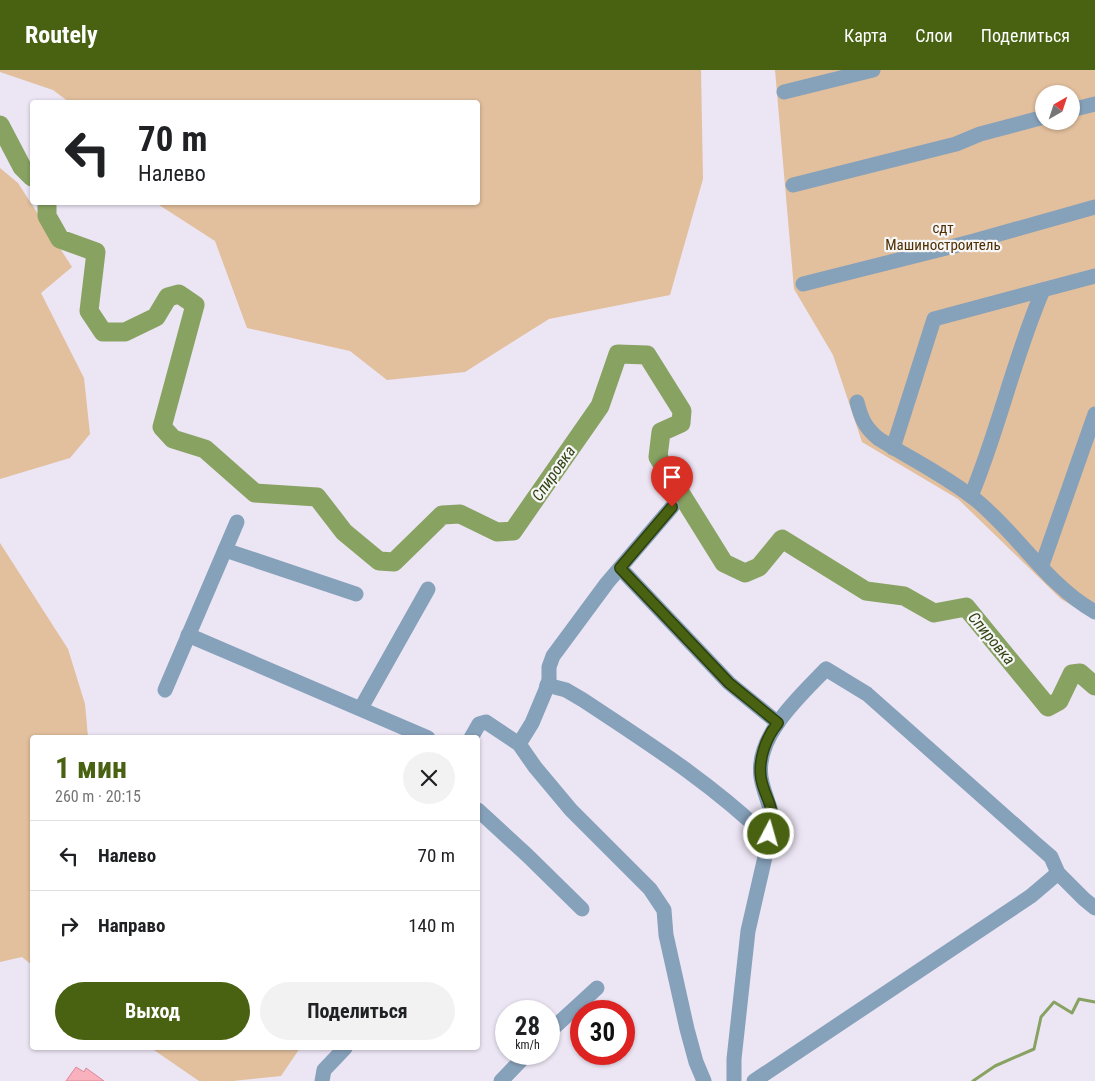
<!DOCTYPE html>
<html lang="ru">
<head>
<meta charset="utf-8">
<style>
	body { margin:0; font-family:"Roboto Condensed",sans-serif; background:#f2f2f2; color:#202124; height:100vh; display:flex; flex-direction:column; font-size:19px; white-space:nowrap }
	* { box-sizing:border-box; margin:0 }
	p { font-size:16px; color:#757577 }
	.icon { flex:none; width:28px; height:28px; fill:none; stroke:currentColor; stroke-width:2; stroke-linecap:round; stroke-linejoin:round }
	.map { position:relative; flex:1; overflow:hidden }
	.side { position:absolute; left:30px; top:665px; width:450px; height:315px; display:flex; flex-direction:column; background:#fff; border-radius:5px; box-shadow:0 1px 4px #0004 }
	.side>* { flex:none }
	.banner { position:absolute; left:30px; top:30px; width:450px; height:105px; border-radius:5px; box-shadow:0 1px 4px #0004; background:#fff; color:#202124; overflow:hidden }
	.needle { width:32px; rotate:39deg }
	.tools { position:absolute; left:1035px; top:15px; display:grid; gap:10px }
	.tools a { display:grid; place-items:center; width:45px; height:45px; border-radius:50%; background:#fff; box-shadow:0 1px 4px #0004; font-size:25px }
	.speed { position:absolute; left:495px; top:930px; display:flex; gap:10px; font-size:25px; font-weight:700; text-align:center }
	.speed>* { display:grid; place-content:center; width:65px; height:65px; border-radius:50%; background:#fff; box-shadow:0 1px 4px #0004; line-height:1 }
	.speed small { font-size:12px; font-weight:400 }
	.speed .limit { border:8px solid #d22; background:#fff; color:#111 }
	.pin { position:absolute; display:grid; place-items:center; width:42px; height:42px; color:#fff; margin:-51px -21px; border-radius:50% 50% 50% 0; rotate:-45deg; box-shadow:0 0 5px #0007 }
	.pin .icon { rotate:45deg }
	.me { position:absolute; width:55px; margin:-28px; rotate:6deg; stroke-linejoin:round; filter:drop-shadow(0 0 4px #0008) }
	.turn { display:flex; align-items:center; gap:18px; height:105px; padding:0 25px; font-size:22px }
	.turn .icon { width:65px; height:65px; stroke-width:2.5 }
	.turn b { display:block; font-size:35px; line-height:42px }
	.round { display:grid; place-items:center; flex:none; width:52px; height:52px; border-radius:26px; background:#f2f2f2 }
	.headline { display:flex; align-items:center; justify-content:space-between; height:85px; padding:0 25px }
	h1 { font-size:30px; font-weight:700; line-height:38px; color:#486212 }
	.cta { display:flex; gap:10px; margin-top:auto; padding:10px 25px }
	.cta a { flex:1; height:58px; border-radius:30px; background:#486212; color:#fff; font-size:20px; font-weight:700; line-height:58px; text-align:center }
	.cta a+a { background:#f2f2f2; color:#202124 }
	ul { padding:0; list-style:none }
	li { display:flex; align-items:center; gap:15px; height:70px; padding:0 25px; border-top:1px solid #e0e0e0 }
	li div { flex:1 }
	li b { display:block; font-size:19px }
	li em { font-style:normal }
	header { display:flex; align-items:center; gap:30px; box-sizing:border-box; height:70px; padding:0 25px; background:#486212; color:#fff }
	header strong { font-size:24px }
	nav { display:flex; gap:28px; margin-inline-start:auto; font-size:18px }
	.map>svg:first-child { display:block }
	.green { fill:#e2bf9d; fill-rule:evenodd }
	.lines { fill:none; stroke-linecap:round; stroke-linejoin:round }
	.stream { stroke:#88a262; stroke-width:3 }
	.river { stroke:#88a262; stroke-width:19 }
	.building { fill:#f9b1be; stroke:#dc8798 }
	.minor { stroke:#86a1ba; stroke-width:15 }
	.route-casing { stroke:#2f400c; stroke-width:12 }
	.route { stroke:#486212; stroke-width:9 }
	.labels { text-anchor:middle; stroke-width:4.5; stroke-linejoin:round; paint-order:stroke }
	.park-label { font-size:15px; fill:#502e01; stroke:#f6f6f6 }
	.water-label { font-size:16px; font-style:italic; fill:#324314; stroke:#f6f6f6 }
</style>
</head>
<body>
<header>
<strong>Routely</strong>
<nav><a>Карта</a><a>Слои</a><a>Поделиться</a></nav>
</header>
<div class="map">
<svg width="1095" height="1011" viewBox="0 0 1095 1011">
	<rect width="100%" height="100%" fill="#ece5f4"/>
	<!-- green -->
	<g class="green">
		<polygon points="0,0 701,0 703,109 670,225 549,249 465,302 387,310 350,281 247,258 215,171 156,133 478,132 478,32 69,32 53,20 0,2"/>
		<path d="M775,0H1095V549L1061,529L958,429L862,372L833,285L794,219ZM1044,24H1071V51H1044Z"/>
		<polygon points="0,98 18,113 72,197 41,223 84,308 90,364 70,388 0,409"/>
		<polygon points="0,473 68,579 85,634 88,667 32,668 32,895 22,887 0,892"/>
		<polygon points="151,978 300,978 281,1006 233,1011 199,1011"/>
	</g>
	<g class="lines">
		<!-- stream -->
		<polyline class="stream" points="973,1011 995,996 1034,979 1041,947 1054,932 1072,943 1079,929 1095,932"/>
		<!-- river -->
		<g class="river">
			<polyline points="0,55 22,97 32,107"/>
			<polyline points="47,132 47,146 60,169 96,182 89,241 103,262 125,262 156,247 168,227 179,224 195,235 162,357 173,369 205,379 255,423 317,427 344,462 379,491 394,492 442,445 460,444 497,462 513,461 600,336 618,284 647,285 682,341 681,353 661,362 658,387 724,493 745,503 759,497 782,469 866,521 904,526 934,543 966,537 1048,637 1059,631 1072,604 1080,603 1095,616"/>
		</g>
	</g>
	<!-- building -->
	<polygon class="building" points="76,997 84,1002 86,998 104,1011 66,1011"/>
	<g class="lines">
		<!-- minor -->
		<g class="minor">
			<polyline points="784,22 873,0"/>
			<polyline points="1071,40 1095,34"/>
			<polyline points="793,115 956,74 980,64 1044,47"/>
			<polyline points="803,214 974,171 1095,137"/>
			<path d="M857,332C861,348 865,358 879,369C911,389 946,406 976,430C1018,464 1047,515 1095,542"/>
			<polyline points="893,378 934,249 1095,206"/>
			<path d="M971,426C999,359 1014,287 1043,220"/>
			<polyline points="225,480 356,524"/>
			<polyline points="1042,495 1095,344"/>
			<polyline points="620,498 729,613 778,653"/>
			<polyline points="188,565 428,668"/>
			<path d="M547,615L566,620L583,630C648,673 713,714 769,769"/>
			<polyline points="165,620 237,452"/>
			<polyline points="361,638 428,519"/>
			<polyline points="471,668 479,654 486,652 519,674 535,697 571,740 650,819 664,840 666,865 687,959 696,992 704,1011"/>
			<polyline points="519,674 532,653 545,622 549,610 549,597 553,586 607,513 672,437"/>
			<polyline points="478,740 528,786 582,839"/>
			<polyline points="549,962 597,918"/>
			<polyline points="322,1011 324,1000 345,978"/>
			<polyline points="501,1011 527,984"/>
			<path d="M734,1011V989L748,861L773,752C771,735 763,722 761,707C755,666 800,626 826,599L867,624L1035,773L1051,787L1058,803L1084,829L1095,838"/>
			<polyline points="754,1011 1031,826 1058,803"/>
		</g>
	</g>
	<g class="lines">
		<!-- route casing -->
		<g class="route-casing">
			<path id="route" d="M672,437L620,498L729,613L778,653C766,667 758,690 761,708C765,731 778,737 769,764"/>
		</g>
		<!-- route -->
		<use href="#route" class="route"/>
	</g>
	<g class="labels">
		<!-- park labels -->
		<g class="park-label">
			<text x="943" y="163">сдт<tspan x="943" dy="17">Машиностроитель</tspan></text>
		</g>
		<!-- water labels -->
		<g class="water-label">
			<text transform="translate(553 403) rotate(-55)" y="6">Спировка</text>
			<text transform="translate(992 568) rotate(50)" y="6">Спировка</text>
		</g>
	</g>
</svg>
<div class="tools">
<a><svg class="needle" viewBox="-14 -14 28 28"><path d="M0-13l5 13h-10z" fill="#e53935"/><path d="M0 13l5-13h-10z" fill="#757577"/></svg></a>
</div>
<div class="speed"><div>28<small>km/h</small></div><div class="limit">30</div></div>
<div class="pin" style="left:672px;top:437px;background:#d93025"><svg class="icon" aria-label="arrive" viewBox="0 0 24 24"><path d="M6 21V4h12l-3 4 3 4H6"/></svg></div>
<svg class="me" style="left:769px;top:764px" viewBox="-20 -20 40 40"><circle r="17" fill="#486212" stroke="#fff" stroke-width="3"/><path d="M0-11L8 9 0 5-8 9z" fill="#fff"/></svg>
<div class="banner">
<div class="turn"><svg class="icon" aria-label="left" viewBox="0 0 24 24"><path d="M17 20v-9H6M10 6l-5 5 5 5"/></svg><div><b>70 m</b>Налево</div></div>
</div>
<section class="side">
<div class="headline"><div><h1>1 мин</h1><p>260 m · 20:15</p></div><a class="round"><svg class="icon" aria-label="close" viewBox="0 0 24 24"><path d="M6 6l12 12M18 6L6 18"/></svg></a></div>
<ul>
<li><svg class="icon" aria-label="left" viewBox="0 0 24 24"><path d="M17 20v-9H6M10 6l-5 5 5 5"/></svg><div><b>Налево</b></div><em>70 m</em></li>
<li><svg class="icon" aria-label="right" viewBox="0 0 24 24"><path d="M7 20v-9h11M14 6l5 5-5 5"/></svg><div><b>Направо</b></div><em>140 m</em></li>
</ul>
<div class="cta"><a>Выход</a><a>Поделиться</a></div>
</section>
</div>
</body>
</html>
